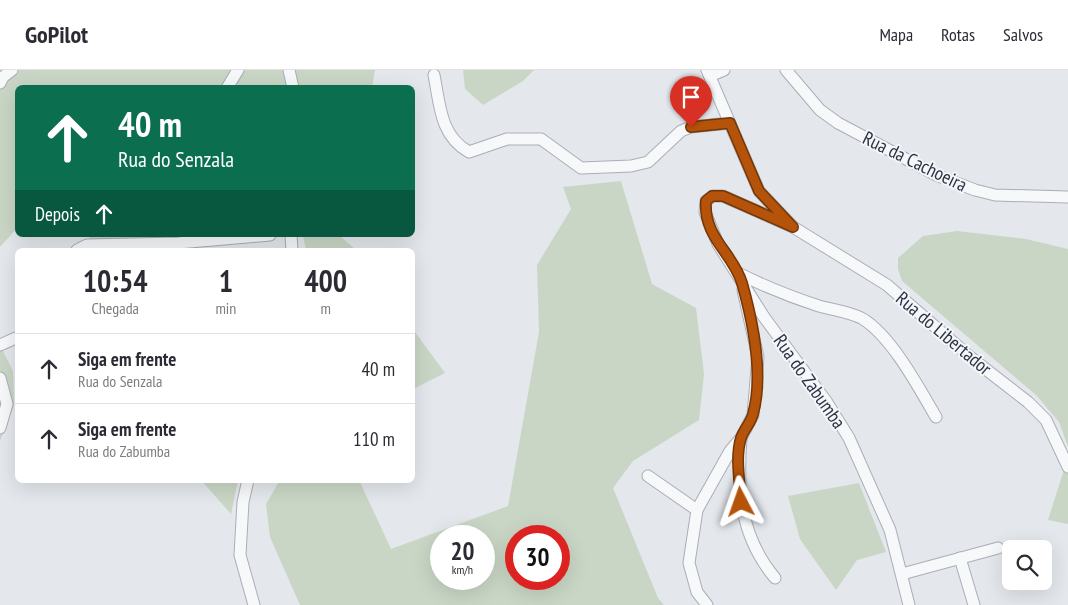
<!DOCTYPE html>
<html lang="pt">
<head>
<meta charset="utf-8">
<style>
	body { margin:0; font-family:"PT Sans Narrow",sans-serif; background:#f2f2f3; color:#2b2b33; height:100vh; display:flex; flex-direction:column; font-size:19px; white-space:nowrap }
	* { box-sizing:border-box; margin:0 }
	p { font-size:16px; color:#7c7c81 }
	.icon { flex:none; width:28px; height:28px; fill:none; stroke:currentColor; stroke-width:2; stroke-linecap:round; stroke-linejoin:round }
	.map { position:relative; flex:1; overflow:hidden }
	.drawer { position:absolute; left:15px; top:178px; width:400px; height:235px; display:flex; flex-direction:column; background:#fff; border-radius:8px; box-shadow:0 5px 20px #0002 }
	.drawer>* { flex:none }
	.guide { position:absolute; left:15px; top:15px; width:400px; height:152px; border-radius:8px; box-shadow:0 5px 20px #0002; background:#0b6e4f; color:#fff; overflow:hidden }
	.controls { position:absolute; left:1002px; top:470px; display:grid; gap:10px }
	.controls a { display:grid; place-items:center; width:50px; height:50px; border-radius:8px; background:#fff; box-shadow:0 5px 20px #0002; font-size:25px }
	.speed { position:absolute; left:430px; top:455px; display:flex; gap:10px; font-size:25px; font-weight:700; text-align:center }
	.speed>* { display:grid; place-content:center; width:65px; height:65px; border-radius:50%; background:#fff; box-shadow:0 5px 20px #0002; line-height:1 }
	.speed small { font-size:12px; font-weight:400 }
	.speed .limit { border:8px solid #d22; background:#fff; color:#111 }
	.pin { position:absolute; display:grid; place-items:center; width:42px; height:42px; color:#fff; margin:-51px -21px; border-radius:50% 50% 50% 0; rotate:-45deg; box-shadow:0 0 5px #0007 }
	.pin .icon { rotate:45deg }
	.me { position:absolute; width:55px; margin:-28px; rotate:356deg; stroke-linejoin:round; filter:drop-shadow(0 0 4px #0008) }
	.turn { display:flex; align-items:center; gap:18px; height:105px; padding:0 20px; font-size:22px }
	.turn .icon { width:65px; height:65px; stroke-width:2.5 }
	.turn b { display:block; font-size:35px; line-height:42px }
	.then { display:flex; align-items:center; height:48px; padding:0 20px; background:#0003; gap:10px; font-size:19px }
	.eta { display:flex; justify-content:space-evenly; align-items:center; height:85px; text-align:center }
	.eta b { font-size:30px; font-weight:800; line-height:35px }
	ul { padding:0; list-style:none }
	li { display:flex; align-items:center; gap:15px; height:70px; padding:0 20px; border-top:1px solid #e1e1e2 }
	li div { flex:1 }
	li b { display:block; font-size:19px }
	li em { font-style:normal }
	header { display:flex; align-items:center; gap:30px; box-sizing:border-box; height:70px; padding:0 25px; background:#fff; border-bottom:1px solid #e1e1e2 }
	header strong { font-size:24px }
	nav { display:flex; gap:28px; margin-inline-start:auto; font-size:18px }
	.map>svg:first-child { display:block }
	.green { fill:#c9d6c5; fill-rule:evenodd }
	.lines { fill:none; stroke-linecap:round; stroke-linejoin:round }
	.minor-casing { stroke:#a9aeb7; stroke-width:13 }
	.minor { stroke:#f7f8fa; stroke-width:11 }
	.route-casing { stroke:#753606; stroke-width:12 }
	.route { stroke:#b45309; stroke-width:9 }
	.labels { text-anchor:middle; stroke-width:4; stroke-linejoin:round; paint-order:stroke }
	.street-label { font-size:19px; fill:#2b3445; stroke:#f4f6f9 }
</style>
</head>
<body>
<header>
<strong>GoPilot</strong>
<nav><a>Mapa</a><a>Rotas</a><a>Salvos</a></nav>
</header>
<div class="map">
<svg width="1068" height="535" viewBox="0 0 1068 535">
	<rect width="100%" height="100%" fill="#e4e7ec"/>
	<!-- green -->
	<g class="green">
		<polygon points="0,0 375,0 372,17 18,18 17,158 0,177"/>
		<polygon points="463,0 534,0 523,11 483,35 465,19"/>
		<path d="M621,111L652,214L696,238L704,304L699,350L633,391L613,418L658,528L664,535H300L270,467L266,434L280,410H359L391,479L508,436L539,262L537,195L571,139L563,117ZM441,466H484V509H441ZM516,466H559V509H516Z"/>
		<polygon points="957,161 1026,169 1068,179 1068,377 1059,352 1037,326 902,211 898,199 898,188 923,166"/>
		<polygon points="89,165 181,165 90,171"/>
		<polygon points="303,165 339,165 356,180 306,180"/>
		<polygon points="412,258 445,303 413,319 412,319"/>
		<polygon points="0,275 13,301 14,335 0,371"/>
		<polygon points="1068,387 1068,454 1048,450"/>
		<polygon points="201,410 238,410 231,444"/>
		<polygon points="859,413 886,482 857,490 836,520 800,469 788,426"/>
	</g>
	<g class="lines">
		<!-- minor casing -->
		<g class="minor-casing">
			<g id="minor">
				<polyline points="289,0 293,18"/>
				<polyline points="707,0 759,121 793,157 723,126 713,126 706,131 705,142 718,174 764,247 826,331 849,368 890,460 909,535"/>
				<polyline points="786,0 820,40 838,53 936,105 975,120 995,125 1068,127"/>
				<path d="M434,5C440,35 440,66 469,82L507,69H541L581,98L631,96L648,92L681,61L691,57L730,53"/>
				<polyline points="710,6 724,0"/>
				<polyline points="0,13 3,7 12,0"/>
				<polyline points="227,18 238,0"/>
				<polyline points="793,157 887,215 970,287 1028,332 1046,350 1068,397"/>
				<polyline points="291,165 292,180"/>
				<polyline points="77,180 87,175 178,173 270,165"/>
				<path d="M738,203C764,216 791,227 819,236C833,240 851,242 863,249C892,267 919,318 936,347"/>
				<polyline points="0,275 18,267"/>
				<polyline points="0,308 7,334 0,358"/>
				<path d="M741,368C737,420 740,466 775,508"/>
				<polyline points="648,406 697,440"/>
				<polyline points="248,410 243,432 240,485 254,535"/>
				<polyline points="960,488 974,535"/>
				<polyline points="902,504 998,478"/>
				<polyline points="707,535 697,522 689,493 697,440 730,381 741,368 753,345 758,287 743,220"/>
			</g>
		</g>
		<!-- minor -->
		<use href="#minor" class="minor"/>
	</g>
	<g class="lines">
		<!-- route casing -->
		<g class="route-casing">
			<path id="route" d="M691,57L730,53L759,121L793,157L723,126H712L706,131C703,167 733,183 742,213C753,252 764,304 753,344C751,353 744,359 741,368C735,387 740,412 741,432"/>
		</g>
		<!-- route -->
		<use href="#route" class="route"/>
	</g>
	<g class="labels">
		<!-- street labels -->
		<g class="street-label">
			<text transform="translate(915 91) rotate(26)" y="7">Rua da Cachoeira</text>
			<text transform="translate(944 263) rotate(40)" y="7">Rua do Libertador</text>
			<text transform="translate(810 311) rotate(55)" y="7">Rua do Zabumba</text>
		</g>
	</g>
</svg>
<div class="controls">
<a><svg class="icon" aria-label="search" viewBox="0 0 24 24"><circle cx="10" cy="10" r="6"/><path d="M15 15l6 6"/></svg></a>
</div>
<div class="speed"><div>20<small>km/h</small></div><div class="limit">30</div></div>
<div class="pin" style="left:691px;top:57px;background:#d93025"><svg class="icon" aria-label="arrive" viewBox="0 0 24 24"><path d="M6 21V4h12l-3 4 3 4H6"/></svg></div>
<svg class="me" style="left:741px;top:432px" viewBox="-20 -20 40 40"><path d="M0-17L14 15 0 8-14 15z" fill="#b45309" stroke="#fff" stroke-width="4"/></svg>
<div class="guide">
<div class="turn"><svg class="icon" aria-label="ahead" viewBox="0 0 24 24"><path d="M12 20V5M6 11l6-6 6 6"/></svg><div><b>40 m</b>Rua do Senzala</div></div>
<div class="then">Depois<svg class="icon" aria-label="ahead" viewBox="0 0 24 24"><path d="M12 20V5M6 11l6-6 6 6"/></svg></div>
</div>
<section class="drawer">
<div class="eta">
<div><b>10:54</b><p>Chegada</p></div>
<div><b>1</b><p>min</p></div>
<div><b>400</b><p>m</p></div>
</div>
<ul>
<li><svg class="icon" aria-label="ahead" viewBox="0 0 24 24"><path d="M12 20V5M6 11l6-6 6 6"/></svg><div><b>Siga em frente</b><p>Rua do Senzala</p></div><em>40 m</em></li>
<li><svg class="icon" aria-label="ahead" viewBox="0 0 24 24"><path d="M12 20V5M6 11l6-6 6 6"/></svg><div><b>Siga em frente</b><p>Rua do Zabumba</p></div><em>110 m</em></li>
</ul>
</section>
</div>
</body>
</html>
